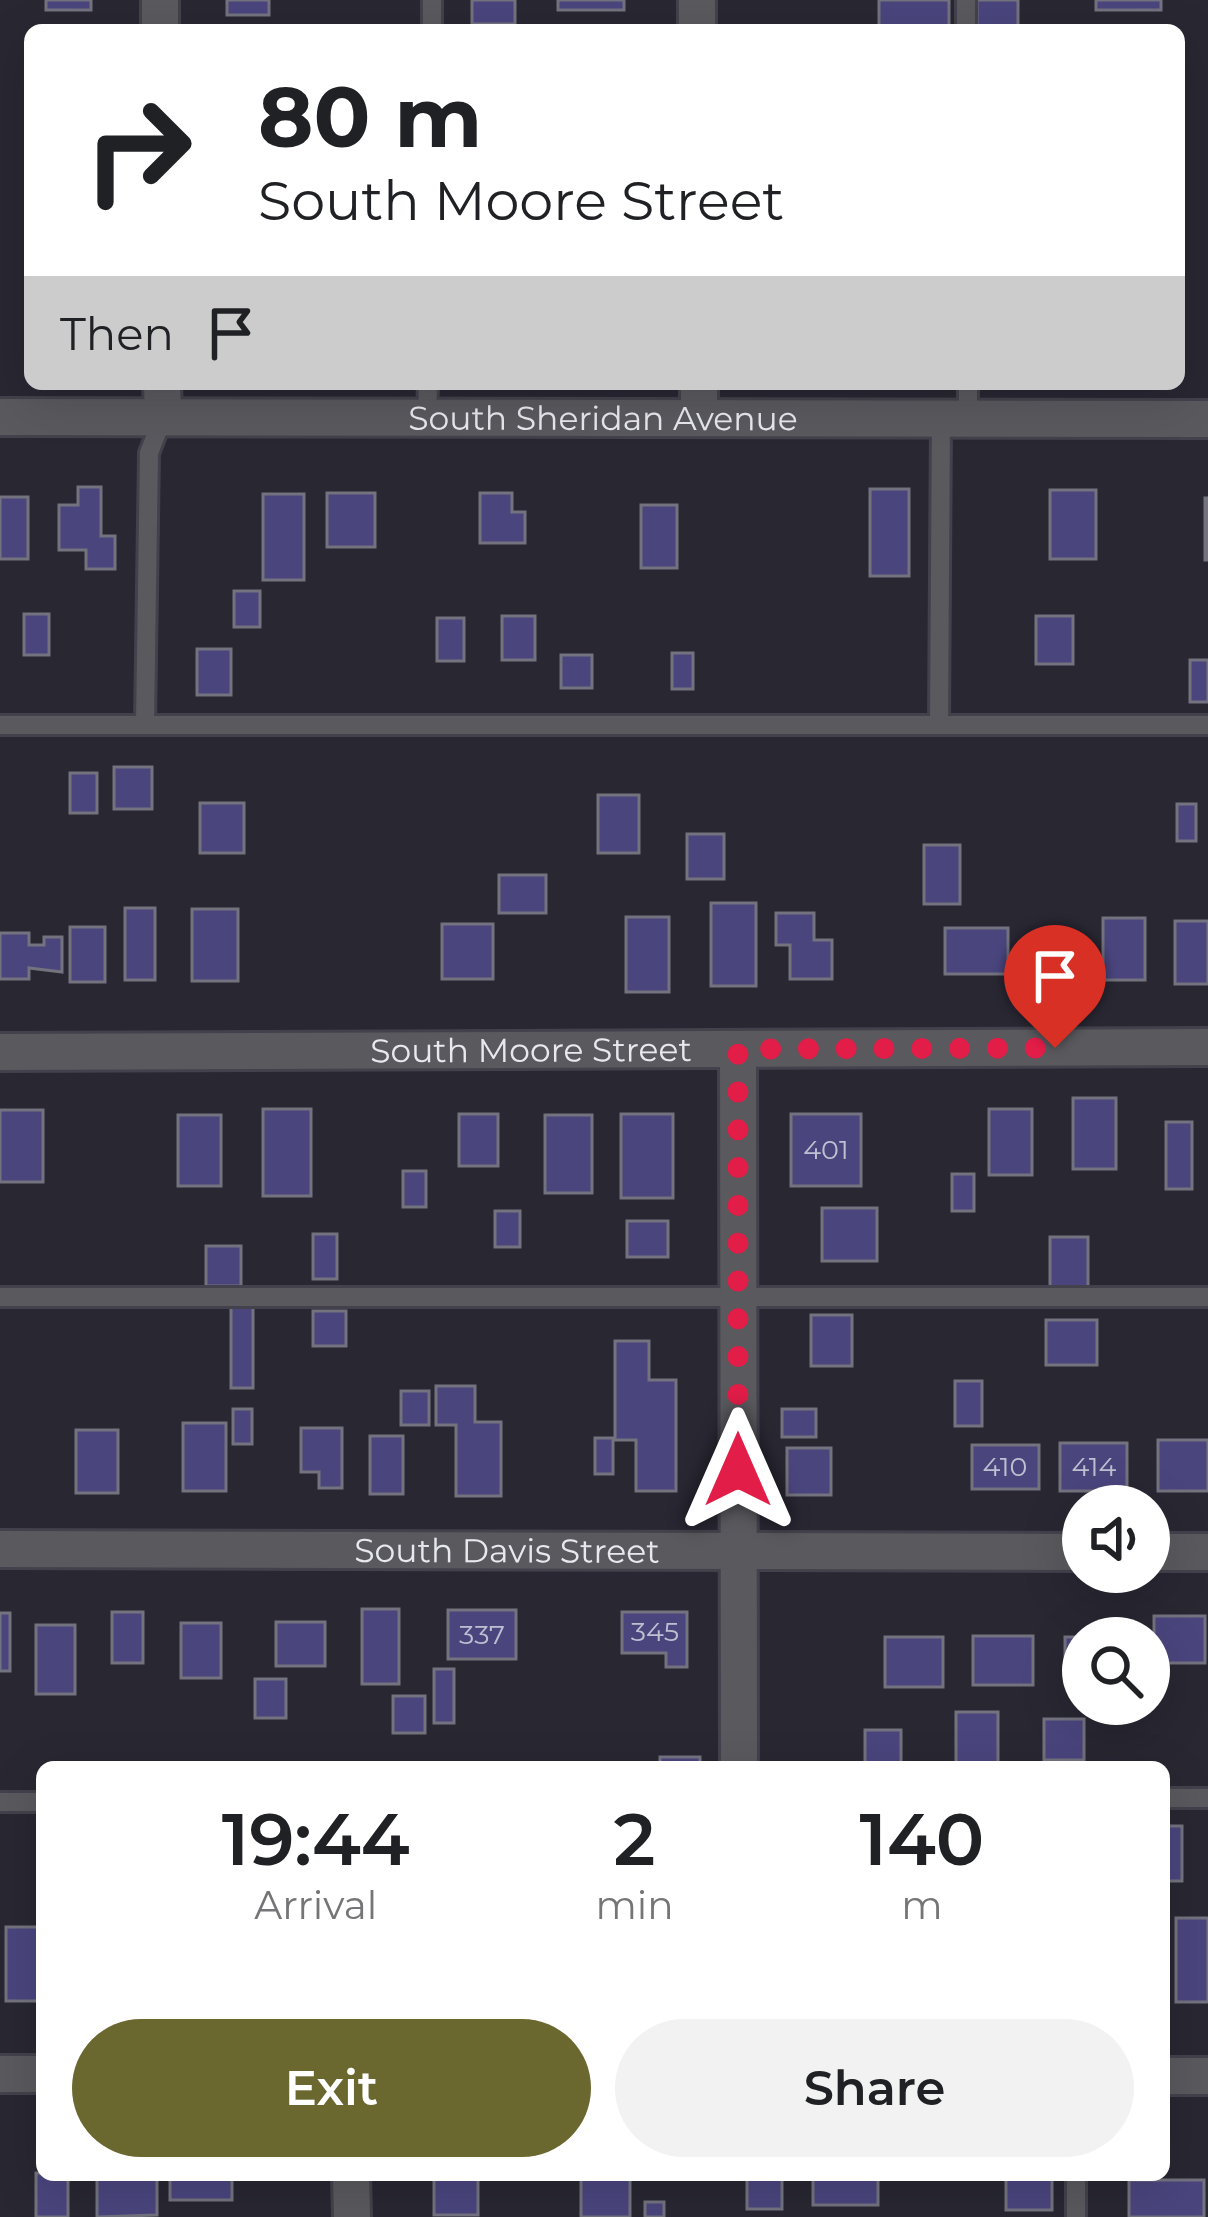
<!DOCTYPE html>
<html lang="en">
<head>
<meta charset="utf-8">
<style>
	body { margin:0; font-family:Montserrat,sans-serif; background:#f2f2f2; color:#202124; height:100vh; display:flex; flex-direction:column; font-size:45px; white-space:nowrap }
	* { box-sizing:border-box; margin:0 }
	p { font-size:39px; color:#757577 }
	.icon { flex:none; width:66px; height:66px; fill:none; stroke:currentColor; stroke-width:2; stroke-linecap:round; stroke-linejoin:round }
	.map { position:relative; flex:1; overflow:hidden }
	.details { position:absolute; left:36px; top:1761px; width:1134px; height:420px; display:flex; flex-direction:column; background:#fff; border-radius:18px; box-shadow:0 12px 48px #0002 }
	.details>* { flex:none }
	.hud { position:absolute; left:24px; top:24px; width:1161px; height:366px; border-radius:18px; box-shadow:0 12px 48px #0002; background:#fff; color:#202124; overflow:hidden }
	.fabs { position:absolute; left:1062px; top:1485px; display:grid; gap:24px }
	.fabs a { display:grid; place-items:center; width:108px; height:108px; border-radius:50%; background:#fff; box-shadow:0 12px 48px #0002; font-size:60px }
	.pin { position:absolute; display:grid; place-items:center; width:102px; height:102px; color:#fff; margin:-123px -51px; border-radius:50% 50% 50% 0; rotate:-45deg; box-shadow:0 0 12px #0007 }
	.pin .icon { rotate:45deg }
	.me { position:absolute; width:132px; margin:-66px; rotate:0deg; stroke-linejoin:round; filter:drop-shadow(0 0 9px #0008) }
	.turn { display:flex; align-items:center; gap:42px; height:252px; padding:0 36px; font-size:54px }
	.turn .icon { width:156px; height:156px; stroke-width:2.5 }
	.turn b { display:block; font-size:84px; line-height:102px }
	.then { display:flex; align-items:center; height:114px; padding:0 36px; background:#0003; gap:24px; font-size:45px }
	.eta { display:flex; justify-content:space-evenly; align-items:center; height:204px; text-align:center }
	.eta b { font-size:72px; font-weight:600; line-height:84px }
	.cta { display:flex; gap:24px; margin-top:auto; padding:24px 36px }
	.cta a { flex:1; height:138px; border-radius:72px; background:#6a672f; color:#fff; font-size:48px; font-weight:600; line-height:138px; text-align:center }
	.cta a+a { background:#f2f2f2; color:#202124 }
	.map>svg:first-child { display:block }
	.building { fill:#4a457d; stroke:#73737f; stroke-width:3 }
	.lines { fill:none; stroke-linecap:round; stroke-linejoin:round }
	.service-casing { stroke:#43424c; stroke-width:24 }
	.minor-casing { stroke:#43424c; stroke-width:42 }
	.tertiary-casing { stroke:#43424c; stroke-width:42 }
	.service { stroke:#59595e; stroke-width:18 }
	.minor { stroke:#59595e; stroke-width:36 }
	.tertiary { stroke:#59595e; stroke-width:36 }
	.route { stroke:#e11d48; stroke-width:21; stroke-dasharray:0 37.8 }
	.labels { text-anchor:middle; stroke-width:12; stroke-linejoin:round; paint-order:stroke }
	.number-label { font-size:27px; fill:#c0bfd2 }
	.street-label { font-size:33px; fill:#e8e8ef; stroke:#1e1e28 }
</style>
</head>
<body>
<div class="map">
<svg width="1208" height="2217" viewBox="0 0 1208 2217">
	<rect width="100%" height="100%" fill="#282732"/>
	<!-- building -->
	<g class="building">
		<rect x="46" y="0" width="45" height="10"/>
		<rect x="227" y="0" width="42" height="15"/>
		<rect x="472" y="0" width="43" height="24"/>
		<rect x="558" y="0" width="66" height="10"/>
		<rect x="879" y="0" width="70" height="30"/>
		<rect x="977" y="0" width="41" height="30"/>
		<rect x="1096" y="0" width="65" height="10"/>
		<polygon points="78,487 101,487 101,536 115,536 115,569 86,569 86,550 59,550 59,505 78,505"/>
		<rect x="870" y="489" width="39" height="87"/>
		<rect x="1050" y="490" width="46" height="69"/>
		<rect x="327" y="493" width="48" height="54"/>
		<polygon points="480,493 512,493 512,512 525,512 525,543 480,543"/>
		<rect x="263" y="494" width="41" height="86"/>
		<rect x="0" y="497" width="28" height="62"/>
		<rect x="1205" y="498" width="3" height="62"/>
		<rect x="641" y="505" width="36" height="63"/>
		<rect x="234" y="591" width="26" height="36"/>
		<rect x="24" y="614" width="25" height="41"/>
		<rect x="502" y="616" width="33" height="44"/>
		<rect x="1036" y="616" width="37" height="48"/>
		<rect x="437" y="618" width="27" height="43"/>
		<rect x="197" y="649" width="34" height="46"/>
		<rect x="672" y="653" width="21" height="36"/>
		<rect x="561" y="655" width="31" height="33"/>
		<rect x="1190" y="660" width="18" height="42"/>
		<rect x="114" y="767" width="38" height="42"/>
		<rect x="70" y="773" width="27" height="40"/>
		<rect x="598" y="795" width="41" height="58"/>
		<rect x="200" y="803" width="44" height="50"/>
		<rect x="1177" y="804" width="19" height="37"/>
		<rect x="687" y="834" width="37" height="45"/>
		<rect x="924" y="845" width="36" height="59"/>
		<rect x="499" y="875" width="47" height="38"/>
		<rect x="711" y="903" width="45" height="83"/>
		<rect x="125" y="908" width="30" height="72"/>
		<rect x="192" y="909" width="46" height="72"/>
		<polygon points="776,913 814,913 814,940 832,940 832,979 790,979 790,945 776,945"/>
		<rect x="626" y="917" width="43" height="75"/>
		<rect x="1103" y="918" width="42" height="62"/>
		<rect x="1175" y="921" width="33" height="63"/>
		<rect x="442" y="924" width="51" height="55"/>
		<rect x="70" y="927" width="35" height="55"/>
		<rect x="945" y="928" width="63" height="46"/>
		<polygon points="0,933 29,933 29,945 44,945 44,937 62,937 62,972 29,968 29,979 0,979"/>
		<rect x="1073" y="1098" width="43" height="71"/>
		<rect x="263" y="1109" width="48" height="87"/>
		<rect x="989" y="1109" width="43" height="66"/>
		<rect x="0" y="1110" width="43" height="72"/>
		<rect x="459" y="1114" width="39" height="52"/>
		<rect x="621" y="1114" width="52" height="84"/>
		<rect x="791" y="1114" width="70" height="72"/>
		<rect x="178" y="1115" width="43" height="71"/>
		<rect x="545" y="1115" width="47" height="78"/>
		<rect x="1166" y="1122" width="26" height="67"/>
		<rect x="403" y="1171" width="23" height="36"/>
		<rect x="952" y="1174" width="22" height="37"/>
		<rect x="822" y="1208" width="55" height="53"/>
		<rect x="495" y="1211" width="25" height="36"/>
		<rect x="627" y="1221" width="41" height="36"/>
		<rect x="313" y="1234" width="24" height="45"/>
		<rect x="1050" y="1237" width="38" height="53"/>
		<rect x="206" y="1246" width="35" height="40"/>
		<rect x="231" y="1306" width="22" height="82"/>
		<rect x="313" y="1311" width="33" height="35"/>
		<rect x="811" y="1315" width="41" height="51"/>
		<rect x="1046" y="1320" width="51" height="45"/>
		<polygon points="615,1341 649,1341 649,1380 676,1380 676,1491 636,1491 636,1440 615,1440"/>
		<rect x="955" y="1381" width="27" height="45"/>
		<polygon points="436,1386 475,1386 475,1422 501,1422 501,1496 456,1496 456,1425 436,1425"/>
		<rect x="401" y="1391" width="28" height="34"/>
		<rect x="233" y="1409" width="19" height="35"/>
		<rect x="782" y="1409" width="34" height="28"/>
		<rect x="183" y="1423" width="43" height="68"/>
		<polygon points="301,1428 342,1428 342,1488 319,1488 319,1472 301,1472"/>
		<rect x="76" y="1430" width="42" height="63"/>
		<rect x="370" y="1436" width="33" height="58"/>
		<rect x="595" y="1438" width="18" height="36"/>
		<rect x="1158" y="1440" width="50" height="51"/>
		<rect x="1060" y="1443" width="67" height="48"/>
		<rect x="972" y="1445" width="67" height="44"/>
		<rect x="787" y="1448" width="44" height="47"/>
		<rect x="362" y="1609" width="37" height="75"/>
		<rect x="448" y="1610" width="68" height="49"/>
		<rect x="112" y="1612" width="31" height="51"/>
		<polygon points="622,1612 687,1612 687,1667 666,1667 666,1653 622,1653"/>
		<rect x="0" y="1613" width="10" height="58"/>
		<rect x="1154" y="1616" width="51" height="47"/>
		<rect x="276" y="1622" width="49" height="44"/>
		<rect x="181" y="1623" width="40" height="55"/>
		<rect x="36" y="1625" width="39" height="69"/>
		<rect x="973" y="1636" width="60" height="49"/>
		<rect x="885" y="1637" width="58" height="50"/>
		<polygon points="1065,1637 1124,1637 1124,1638 1083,1638 1083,1684 1065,1684"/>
		<rect x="434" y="1669" width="20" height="54"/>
		<rect x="255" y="1679" width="31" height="39"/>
		<rect x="393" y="1696" width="32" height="37"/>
		<rect x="956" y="1712" width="42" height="55"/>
		<rect x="1044" y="1719" width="40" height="41"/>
		<rect x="865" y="1730" width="36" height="37"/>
		<rect x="660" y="1757" width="40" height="10"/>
		<rect x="1164" y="1826" width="18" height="55"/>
		<rect x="1176" y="1918" width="32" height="84"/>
		<rect x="6" y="1927" width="36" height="74"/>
		<polygon points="36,2173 68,2175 68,2217 36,2217"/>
		<polygon points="97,2175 157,2175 157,2215 97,2217"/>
		<rect x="170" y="2175" width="62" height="25"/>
		<rect x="434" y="2175" width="44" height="40"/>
		<rect x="581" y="2175" width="49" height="42"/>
		<rect x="747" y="2175" width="35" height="34"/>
		<rect x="813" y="2175" width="65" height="30"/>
		<rect x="1006" y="2175" width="46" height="35"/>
		<rect x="1129" y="2180" width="75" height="37"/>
		<rect x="645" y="2202" width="19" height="15"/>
	</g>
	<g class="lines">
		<!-- service casing -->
		<g class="service-casing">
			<g id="service">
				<polyline points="966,0 966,30"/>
				<polyline points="432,30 432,0"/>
				<polyline points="968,384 968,418"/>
				<polyline points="427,417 428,384"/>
				<polyline points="145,724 149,453 163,417"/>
				<polyline points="939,724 941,418"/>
				<polyline points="0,725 1208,725"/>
				<polyline points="0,1297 1208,1297"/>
				<polyline points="1164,1798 1208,1798"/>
				<polyline points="0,1802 42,1802"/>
				<polyline points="1076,2175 1076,2217"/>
			</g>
		</g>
		<!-- minor casing -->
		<g class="minor-casing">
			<g id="minor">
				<polyline points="160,0 160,30"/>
				<polyline points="697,0 697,30"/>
				<polyline points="162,384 163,417"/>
				<polyline points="699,384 699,417"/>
				<polyline points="738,1049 739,1767"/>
				<path id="s1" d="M0,1052L1208,1047"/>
				<path id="s2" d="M0,1549L1083,1552"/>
				<polyline points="1149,1552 1208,1552"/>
				<polyline points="0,2074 42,2074"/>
				<polyline points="1164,2076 1208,2076"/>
				<polyline points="351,2175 352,2217"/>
			</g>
		</g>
		<!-- tertiary casing -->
		<g class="tertiary-casing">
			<g id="tertiary">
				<path id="s3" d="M0,417L1208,419"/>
			</g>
		</g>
		<!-- service -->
		<use href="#service" class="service"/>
		<!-- minor -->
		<use href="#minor" class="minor"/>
		<!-- tertiary -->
		<use href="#tertiary" class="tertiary"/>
	</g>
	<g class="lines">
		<!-- route -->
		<polyline class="route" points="738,1470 738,1049 1055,1048"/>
	</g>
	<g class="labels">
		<!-- number labels -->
		<g class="number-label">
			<text x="826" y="1159">401</text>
			<text x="1005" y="1476">410</text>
			<text x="1094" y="1476">414</text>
			<text x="655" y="1641">345</text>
			<text x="482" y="1644">337</text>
		</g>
		<!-- street labels -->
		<g class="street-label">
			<text dy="12" stroke="none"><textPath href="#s3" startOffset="603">South Sheridan Avenue</textPath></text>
			<text dy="12" stroke="none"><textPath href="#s1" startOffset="531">South Moore Street</textPath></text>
			<text dy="12" stroke="none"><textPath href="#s2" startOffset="507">South Davis Street</textPath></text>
		</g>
	</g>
</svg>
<div class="fabs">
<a><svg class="icon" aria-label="sound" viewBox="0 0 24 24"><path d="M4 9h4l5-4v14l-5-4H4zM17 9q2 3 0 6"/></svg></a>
<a><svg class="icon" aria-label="search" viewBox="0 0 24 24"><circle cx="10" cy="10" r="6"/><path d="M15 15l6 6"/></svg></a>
</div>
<div class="pin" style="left:1055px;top:1048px;background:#d93025"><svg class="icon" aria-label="arrive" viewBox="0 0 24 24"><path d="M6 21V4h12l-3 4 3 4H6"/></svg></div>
<svg class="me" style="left:738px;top:1470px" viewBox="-20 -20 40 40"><path d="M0-17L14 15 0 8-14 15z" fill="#e11d48" stroke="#fff" stroke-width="4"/></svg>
<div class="hud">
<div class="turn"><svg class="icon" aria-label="right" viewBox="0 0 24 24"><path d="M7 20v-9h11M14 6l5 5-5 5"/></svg><div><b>80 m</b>South Moore Street</div></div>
<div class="then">Then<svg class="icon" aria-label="arrive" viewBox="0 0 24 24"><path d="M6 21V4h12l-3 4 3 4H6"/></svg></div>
</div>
<section class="details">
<div class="eta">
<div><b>19:44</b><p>Arrival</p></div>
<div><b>2</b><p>min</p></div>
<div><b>140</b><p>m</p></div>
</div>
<div class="cta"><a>Exit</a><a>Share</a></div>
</section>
</div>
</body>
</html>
